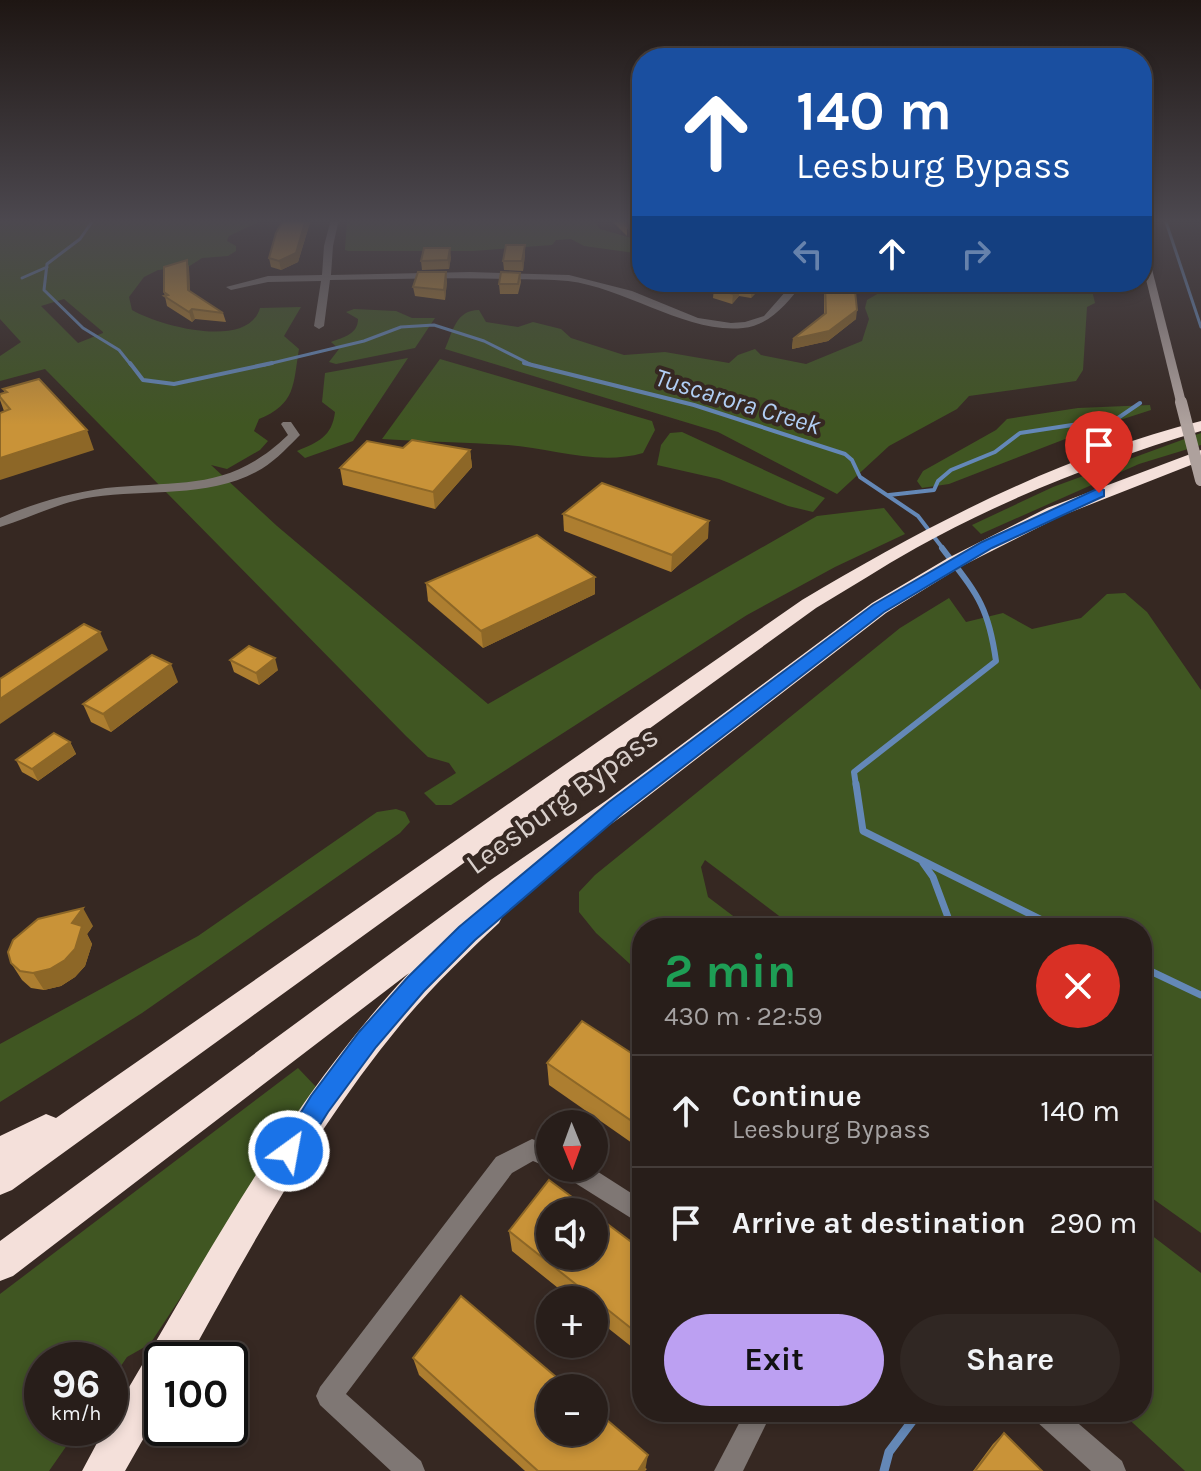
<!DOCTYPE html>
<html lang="en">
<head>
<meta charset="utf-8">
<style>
	body { margin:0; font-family:Karla,sans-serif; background:#302723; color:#f1f3f6; height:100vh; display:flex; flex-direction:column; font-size:30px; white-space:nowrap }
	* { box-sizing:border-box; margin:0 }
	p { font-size:26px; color:#a5a2a2 }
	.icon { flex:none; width:44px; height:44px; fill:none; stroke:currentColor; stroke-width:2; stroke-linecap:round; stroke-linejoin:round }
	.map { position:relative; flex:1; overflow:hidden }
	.panel { position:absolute; left:632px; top:918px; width:520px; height:504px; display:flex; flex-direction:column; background:#281e1a; border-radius:32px; box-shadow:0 4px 12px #0003,0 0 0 2px #443c39 }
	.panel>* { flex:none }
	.banner { position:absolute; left:632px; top:48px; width:520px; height:244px; border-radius:32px; box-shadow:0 4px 12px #0003,0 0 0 2px #443c39; background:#1a4fa0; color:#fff; overflow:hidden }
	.needle { width:52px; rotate:179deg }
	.buttons { position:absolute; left:536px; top:1110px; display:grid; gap:16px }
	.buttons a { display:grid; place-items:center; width:72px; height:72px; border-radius:50%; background:#281e1a; box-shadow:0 4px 12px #0003,0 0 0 2px #443c39; font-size:40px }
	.speed { position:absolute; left:24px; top:1342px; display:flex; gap:16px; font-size:40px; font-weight:700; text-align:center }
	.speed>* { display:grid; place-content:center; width:104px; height:104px; border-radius:50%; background:#281e1a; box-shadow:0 4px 12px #0003,0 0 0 2px #443c39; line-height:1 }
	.speed small { font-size:20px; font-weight:400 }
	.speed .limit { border:4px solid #111; border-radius:12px; background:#fff; color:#111 }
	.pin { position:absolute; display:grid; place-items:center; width:68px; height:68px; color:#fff; margin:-82px -34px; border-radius:50% 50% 50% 0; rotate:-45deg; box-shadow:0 0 8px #0007 }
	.pin .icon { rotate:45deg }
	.me { position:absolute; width:88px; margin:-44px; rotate:32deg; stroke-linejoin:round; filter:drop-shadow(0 0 6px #0008) }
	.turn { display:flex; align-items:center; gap:28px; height:168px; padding:0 32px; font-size:36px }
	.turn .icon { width:104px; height:104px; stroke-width:2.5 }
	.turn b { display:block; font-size:56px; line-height:68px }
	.lanes { display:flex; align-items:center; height:76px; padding:0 32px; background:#0003; justify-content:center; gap:40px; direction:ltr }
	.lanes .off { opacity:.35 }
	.round { display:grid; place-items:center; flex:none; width:84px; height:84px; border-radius:42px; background:#302723 }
	.headline { display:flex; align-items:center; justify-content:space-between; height:136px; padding:0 32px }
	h1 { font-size:48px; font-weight:700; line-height:60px; color:#1e9e55 }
	.button { display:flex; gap:16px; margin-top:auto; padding:16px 32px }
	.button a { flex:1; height:92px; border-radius:48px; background:#bca0f2; color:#111; font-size:32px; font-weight:700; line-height:92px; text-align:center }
	.button a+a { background:#302723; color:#f1f3f6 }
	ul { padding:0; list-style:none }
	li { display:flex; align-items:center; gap:24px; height:112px; padding:0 32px; border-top:2px solid #443c39 }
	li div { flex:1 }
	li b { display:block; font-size:30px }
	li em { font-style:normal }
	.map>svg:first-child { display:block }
	.green { fill:#405622; fill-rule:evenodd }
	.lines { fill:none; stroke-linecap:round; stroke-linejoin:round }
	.stream-far4 { stroke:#6488b7; stroke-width:3 }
	.stream-far3 { stroke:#6488b7; stroke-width:4 }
	.stream-far2 { stroke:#6488b7; stroke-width:6 }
	.stream-far1 { stroke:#6488b7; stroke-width:7 }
	.stream { stroke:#6488b7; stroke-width:9 }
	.street { fill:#7f7774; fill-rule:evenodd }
	.secondary { fill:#aea19d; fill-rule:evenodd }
	.highway { fill:#f4e0da; fill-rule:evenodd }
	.secondary-bridge { stroke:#aea19d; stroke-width:12 }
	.wall { fill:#ad7e30 }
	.shaded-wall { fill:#8d6727 }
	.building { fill:#c99338; stroke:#8d6727; stroke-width:2 }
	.route { fill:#1a73e8; stroke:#114b97; stroke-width:2 }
	.labels { text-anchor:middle; stroke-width:8; stroke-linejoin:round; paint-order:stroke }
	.far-water-label { font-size:26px; font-style:italic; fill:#b1cef4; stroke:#362822 }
	.street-label { font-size:30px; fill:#d8cfcb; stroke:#362822 }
</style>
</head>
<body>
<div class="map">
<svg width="1201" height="1471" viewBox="0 0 1201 1471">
	<rect width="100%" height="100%" fill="#362822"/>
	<!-- green -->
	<g class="green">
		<path d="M0,219H265L229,236L227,241L236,246V251L228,256L202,258L188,267L158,270L144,277L129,297L132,310C157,325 248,351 260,308L301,307L284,336L299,349C293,385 296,404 259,419L254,431L268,441L260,450L227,469L211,465L277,526L488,704L817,516L884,508L905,534L835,567L747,615L451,805H436L424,793L456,773L449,763L428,757L406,736L45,369L0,381V356L21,342L0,319ZM64,299L103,332V333L78,343L41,306Z"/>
		<polygon points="347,219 593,219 600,229 642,241 642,254 584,246 571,239 556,240 552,245 473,251 348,251 345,250"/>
		<path d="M898,282H1090L1095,303L1087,307L1083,370L1076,381L969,396L957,409L889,446L837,494L718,432L445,349C453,331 456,310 479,310L486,322L518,327L533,322L561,329L571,338L624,355L665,352L729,363L738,355L755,349L761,355L806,364L862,341L869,319L865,308L867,300Z"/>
		<path d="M354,309L396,311L412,318H435L415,348L336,364L329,362L339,349L331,342C344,337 358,334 358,319L346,312Z"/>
		<path d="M408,358L353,441L305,458L297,451C318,442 332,437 335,412L322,402L325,373Z"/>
		<path d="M440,359L652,421L655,430L643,453C598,466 551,448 507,445C465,442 424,442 382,439Z"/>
		<polygon points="1150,405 1151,410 1086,431 949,484 922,488 917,481 923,471 996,430 1007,419 1078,408"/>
		<polygon points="682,432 825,498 813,512 788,506 719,479 657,465 661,445 670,433"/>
		<polygon points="1201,433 1201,445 1139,464 981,534 972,525 1053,487"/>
		<polygon points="1125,593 1147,612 1201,690 1201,1233 1142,1191 1142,928 795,928 705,860 701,867 708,897 749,928 642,928 642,975 596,933 579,912 579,892 595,875 900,628 949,598 966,622 1003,613 1032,629 1081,618 1107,594"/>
		<polygon points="396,809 405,812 410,822 400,833 142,1013 0,1102 0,1044 198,936 377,812"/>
		<polygon points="298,1068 318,1089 150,1344 127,1357 110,1382 110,1360 42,1360 42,1428 79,1428 49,1471 0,1471 0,1294"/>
		<polygon points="1142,1228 1201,1273 1201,1471 1185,1471 1121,1412 1142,1412"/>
	</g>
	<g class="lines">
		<!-- stream-far4 -->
		<g class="stream-far4">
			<polyline points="94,219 80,239 47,264 44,290 83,328 119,350 131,365"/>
			<polyline points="1165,219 1201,327"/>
			<polyline points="22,278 47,267"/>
			<polyline points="264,365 364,341 401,327 434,325 484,341 532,365"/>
		</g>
		<!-- stream-far3 -->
		<g class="stream-far3">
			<polyline points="130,363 143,380 174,384 272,363"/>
			<polyline points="524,363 694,405 845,454 852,460 860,477 918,516 944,550"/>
			<polyline points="889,495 934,490 938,481 951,470 995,452 1020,433 1118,418 1140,403"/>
		</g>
		<!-- stream-far2 -->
		<path class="stream-far2" d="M856,786L854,772L996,661C988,604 976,593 942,548"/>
		<!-- stream-far1 -->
		<g class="stream-far1">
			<polyline points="856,784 863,831 1058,928"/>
			<polyline points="923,863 933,877 952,928"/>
			<polyline points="1142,967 1201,995"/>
		</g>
		<!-- stream -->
		<polyline class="stream" points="884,1471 889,1452 919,1412"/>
		<!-- street -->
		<g class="street">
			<path d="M331,219H339L333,246L331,275L470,272L569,275L632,291L698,318L731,323L745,322L764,316L794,282H804C787,303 771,325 743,328C687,334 626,288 568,281C550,279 531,280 513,279C452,277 391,279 330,280L324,326L319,329L314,326L321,281L268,282L231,290L226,287L268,276L322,275L324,246Z"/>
			<path d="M283,422H291L300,435L298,437C285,450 272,464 256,472C207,498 146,489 93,497C60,502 32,517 0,527V518C34,503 69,493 106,488C181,480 229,492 288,435L281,424Z"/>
			<polygon points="532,1139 550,1146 550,1168 533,1161 512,1173 346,1394 421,1461 425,1471 391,1471 320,1405 316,1396 320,1387 496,1157"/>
			<polygon points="561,1168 592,1168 642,1200 642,1225 564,1176"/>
			<polygon points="745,1412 772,1412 743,1471 714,1471"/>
			<polygon points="1032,1412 1065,1412 1122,1461 1126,1471 1091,1471 1036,1421"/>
		</g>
		<!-- secondary -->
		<polygon class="secondary" points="1142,243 1146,246 1186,402 1185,404 1176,402 1142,263"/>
		<!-- highway -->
		<g class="highway">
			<path d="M1201,421V431C1103,460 1006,498 916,548C882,567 850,588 816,608L12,1190L0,1195V1136L46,1114L56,1118L802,600C928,525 1057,457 1201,421Z"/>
			<path d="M1201,450V461L1061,516L962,566L886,613L625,814L497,906L503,915L499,923C465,955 431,988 401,1024C316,1127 252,1244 188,1360H162V1406L125,1471H82L105,1428H110V1419C202,1266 285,1105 409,973L13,1276L0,1281V1241L492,879L607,800L872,603L948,558L1047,508Z"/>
		</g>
		<!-- secondary-bridge -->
		<polyline class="secondary-bridge" points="1181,402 1201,480"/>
	</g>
	<!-- wall -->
	<g class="wall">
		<polygon points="284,219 311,219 298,262 281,270 271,267 269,258"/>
		<polygon points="610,219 625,219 627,227 627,236"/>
		<polygon points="525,245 525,254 523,271 504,270 503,261"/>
		<polygon points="451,257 449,269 422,270 421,261"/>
		<polygon points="187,260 189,269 190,292 223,313 226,322 195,319 192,322 167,306 164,292"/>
		<polygon points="520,273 521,282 518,294 500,294 499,284"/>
		<polygon points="447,281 445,300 415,296 413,287"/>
		<polygon points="766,282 751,298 739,296 732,304 713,298 714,288"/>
		<polygon points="829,282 874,282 873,288 855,289 856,319 828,341 792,349 793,339 824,314 824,294 825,284"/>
		<polygon points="3,389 94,450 4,411 0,400 0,394 5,393"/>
		<polygon points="403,448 470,450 472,467 435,509 343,485 340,468"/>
		<polygon points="563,514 708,538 671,572 564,531"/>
		<polygon points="595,577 595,594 483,648 428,601 426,583"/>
		<polygon points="230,660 278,670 259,685 234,672"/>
		<polygon points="178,682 111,732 91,722 83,704"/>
		<polygon points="70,742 76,754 38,781 22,772 16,760"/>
		<polygon points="93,926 87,934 92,944 85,966 75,977 61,986 44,990 31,988 22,980 11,963"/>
		<polygon points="642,1060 642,1150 549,1085 547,1063"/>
		<polygon points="509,1231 642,1250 642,1355 594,1317 594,1300 573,1300 512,1251"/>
		<polygon points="413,1358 647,1469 645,1471 525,1471 419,1375"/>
		<polygon points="1004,1433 1042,1471 973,1471 993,1444"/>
	</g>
	<!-- shaded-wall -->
	<g class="shaded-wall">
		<polygon points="306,219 311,219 298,262 281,270 279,261"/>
		<polygon points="525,245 525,254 523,271 522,261"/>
		<polygon points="450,248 451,257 449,269 448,260"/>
		<polygon points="187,260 189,269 190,300 188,290"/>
		<polygon points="446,272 447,281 445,300 444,290"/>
		<polygon points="757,282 766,282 751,298 751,288"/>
		<polygon points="739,286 739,296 732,304 733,294"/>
		<polygon points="192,309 195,319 192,322 189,312"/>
		<polygon points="857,310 856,319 828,341 792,349 793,339"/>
		<polygon points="87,430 94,450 0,480 0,458"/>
		<polygon points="470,450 472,467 435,509 433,492"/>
		<polygon points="709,521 708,538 671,572 672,555"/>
		<polygon points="595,577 595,594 483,648 481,631"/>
		<polygon points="100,632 108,650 0,724 0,699"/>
		<polygon points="275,658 278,670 259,685 256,673"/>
		<polygon points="171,664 178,682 111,732 103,714"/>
		<polygon points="70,742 76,754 38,781 32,769"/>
		<polygon points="83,908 93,926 87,934 92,944 85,966 75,977 61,986 44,990 33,973"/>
		<polygon points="648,1455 645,1471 638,1471"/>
	</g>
	<!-- building -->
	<g class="building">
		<polygon points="284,219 306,219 296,253 279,261 269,258 276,233"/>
		<polygon points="619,219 625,219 627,227"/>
		<polygon points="506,245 525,245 522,261 503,261"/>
		<polygon points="424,248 450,248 448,260 421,261"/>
		<polygon points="187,260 188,290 223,313 192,309 189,312 164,296 168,295 164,292 164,267"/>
		<polygon points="418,272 446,272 444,290 413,287"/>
		<polygon points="501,272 520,273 518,284 499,284"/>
		<polygon points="719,282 757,282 751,288 739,286 733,294 714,288"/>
		<polygon points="829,282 854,282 857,310 829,331 793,339 826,313 825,284"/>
		<polygon points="39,379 87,430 0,458 0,413 10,409 0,397 0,394 7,392 3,389"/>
		<polygon points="412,440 470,450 433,492 340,468 367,441 403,448"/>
		<polygon points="602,483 709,521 672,555 563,514"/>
		<polygon points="537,535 595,577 481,631 426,583"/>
		<polygon points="84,624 100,632 0,699 0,679"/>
		<polygon points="249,646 275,658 256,673 230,660"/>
		<polygon points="152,655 171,664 103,714 83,704"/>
		<polygon points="54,733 70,742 32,769 16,760"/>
		<polygon points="83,908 72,923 82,926 75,949 65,960 50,969 33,973 20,971 11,963 8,952 13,940 38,919"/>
		<polygon points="582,1021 642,1060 642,1128 547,1063"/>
		<polygon points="549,1180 592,1212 550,1212 550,1256 594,1256 594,1214 642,1250 642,1337 509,1231"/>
		<polygon points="461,1296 569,1388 550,1388 550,1432 594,1432 594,1409 648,1455 638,1471 538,1471 413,1358"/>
		<polygon points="1004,1433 1042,1471 975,1471"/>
	</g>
	<!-- sky -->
	<linearGradient id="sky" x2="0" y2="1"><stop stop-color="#1e1613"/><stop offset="0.52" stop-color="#4c484f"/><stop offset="1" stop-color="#4c484f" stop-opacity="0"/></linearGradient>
	<rect width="1201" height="425" fill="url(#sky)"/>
	<!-- route -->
	<polygon class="route" points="1099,488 1104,490 1104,496 992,548 884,612 623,813 475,940 424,991 376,1047 328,1112 298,1160 289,1164 280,1160 277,1151 311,1096 359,1032 408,977 459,927 609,802 873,605 982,542"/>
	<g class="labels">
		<!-- far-water labels -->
		<g class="far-water-label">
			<text transform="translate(738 401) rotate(17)" y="9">Tuscarora Creek</text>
		</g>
		<!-- street labels -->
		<g class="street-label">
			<text transform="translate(562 800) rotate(-36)" y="10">Leesburg Bypass</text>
		</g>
	</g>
</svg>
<div class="buttons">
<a><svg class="needle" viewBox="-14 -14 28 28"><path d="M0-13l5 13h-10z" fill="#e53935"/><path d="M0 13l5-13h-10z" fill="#a5a2a2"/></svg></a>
<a><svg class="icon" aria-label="sound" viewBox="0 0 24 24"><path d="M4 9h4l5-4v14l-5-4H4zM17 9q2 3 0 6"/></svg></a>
<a>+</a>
<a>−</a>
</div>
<div class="speed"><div>96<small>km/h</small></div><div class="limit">100</div></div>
<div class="pin" style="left:1099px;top:493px;background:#d93025"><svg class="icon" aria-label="arrive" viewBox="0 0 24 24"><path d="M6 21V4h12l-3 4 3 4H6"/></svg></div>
<svg class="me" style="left:289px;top:1151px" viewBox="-20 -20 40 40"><circle r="17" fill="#1a73e8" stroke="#fff" stroke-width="3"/><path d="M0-11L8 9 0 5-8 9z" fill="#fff"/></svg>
<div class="banner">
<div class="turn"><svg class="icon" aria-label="ahead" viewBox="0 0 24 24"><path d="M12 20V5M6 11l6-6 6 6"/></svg><div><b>140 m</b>Leesburg Bypass</div></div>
<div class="lanes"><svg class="icon off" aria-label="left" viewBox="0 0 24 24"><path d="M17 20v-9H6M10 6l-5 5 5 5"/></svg><svg class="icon" aria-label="ahead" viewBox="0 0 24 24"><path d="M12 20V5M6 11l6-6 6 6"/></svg><svg class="icon off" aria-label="right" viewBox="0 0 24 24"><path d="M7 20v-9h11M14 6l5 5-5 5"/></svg></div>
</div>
<section class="panel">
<div class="headline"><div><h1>2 min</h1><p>430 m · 22:59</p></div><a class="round" style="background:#d93025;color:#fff"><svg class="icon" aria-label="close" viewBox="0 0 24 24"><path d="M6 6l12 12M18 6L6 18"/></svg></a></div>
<ul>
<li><svg class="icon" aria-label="ahead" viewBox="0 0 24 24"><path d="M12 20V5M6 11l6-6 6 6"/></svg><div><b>Continue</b><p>Leesburg Bypass</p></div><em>140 m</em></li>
<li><svg class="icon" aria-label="arrive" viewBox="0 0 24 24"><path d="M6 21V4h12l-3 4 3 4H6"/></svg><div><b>Arrive at destination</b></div><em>290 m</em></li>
</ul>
<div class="button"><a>Exit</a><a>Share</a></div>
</section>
</div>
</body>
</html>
